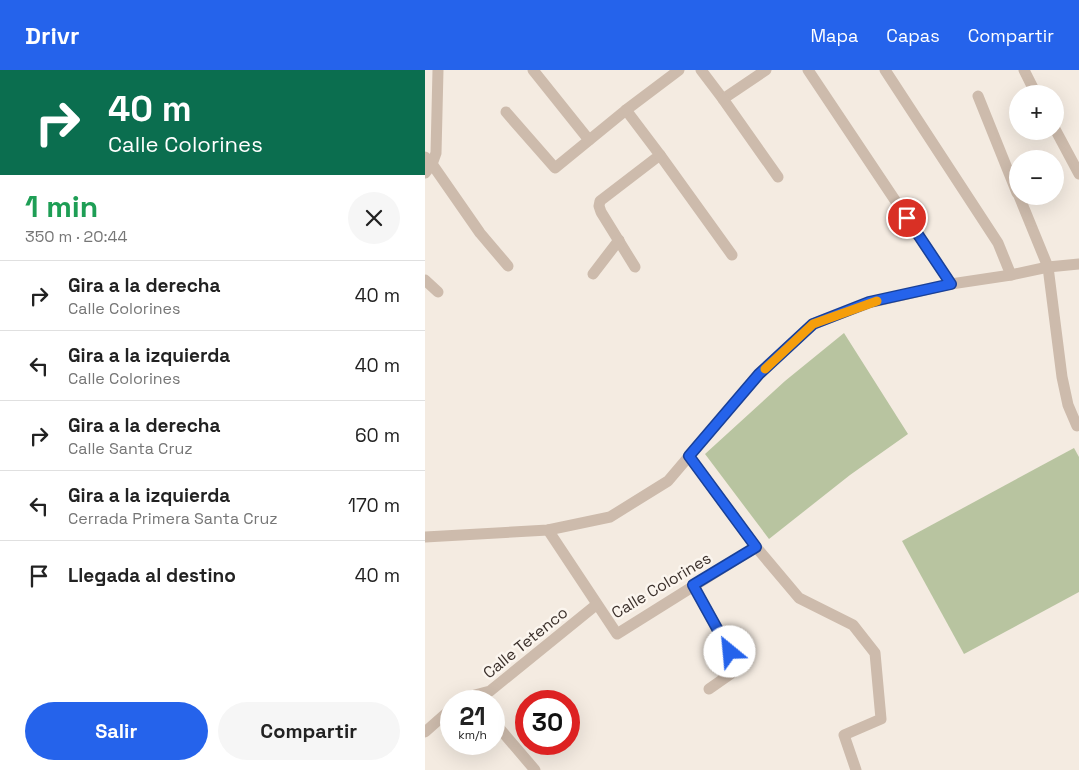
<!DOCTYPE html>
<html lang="es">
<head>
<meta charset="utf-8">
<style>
	body { margin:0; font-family:"Space Grotesk",sans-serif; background:#f6f6f6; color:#222; height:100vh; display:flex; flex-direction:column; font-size:19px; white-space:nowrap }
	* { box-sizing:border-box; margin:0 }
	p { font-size:16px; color:#767676 }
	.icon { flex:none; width:28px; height:28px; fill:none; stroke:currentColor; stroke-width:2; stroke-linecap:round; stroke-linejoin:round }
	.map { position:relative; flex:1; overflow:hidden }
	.details { display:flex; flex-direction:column; background:#fff; width:425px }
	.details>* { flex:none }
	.top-card { background:#0b6e4f; color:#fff; overflow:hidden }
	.controls { position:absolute; left:584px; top:15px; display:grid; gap:10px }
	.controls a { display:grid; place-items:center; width:55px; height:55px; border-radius:50%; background:#fff; box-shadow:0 5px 20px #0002; font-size:25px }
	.speed { position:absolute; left:15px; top:620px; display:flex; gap:10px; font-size:25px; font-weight:700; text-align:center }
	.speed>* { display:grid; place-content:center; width:65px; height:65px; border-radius:50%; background:#fff; box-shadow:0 5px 20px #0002; line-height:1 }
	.speed small { font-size:12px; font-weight:400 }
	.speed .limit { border:8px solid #d22; background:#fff; color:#111 }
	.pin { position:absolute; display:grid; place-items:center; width:42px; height:42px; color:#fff; margin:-21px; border:2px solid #fff; border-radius:50%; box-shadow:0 1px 5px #0007 }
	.me { position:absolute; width:55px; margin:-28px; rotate:332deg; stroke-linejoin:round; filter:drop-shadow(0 0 4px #0008) }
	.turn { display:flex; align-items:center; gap:18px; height:105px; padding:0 25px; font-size:22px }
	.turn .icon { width:65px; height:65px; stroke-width:2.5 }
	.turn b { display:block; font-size:35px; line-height:42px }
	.round { display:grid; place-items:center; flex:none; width:52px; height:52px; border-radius:26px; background:#f6f6f6 }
	.summary { display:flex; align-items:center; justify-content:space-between; height:85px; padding:0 25px }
	h1 { font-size:30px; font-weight:800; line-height:38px; color:#1e9e55 }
	.primary-button { display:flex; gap:10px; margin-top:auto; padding:10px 25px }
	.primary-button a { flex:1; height:58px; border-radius:30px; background:#2563eb; color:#fff; font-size:20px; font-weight:800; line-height:58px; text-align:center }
	.primary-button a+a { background:#f6f6f6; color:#222 }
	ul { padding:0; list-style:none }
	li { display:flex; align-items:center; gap:15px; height:70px; padding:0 25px; border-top:1px solid #e0e0e0 }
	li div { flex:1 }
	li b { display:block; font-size:19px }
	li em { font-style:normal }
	header { display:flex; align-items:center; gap:30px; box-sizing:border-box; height:70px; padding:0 25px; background:#2563eb; color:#fff }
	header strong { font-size:24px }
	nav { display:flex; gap:28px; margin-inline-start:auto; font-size:18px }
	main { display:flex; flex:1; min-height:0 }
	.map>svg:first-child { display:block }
	.green { fill:#b8c4a0 }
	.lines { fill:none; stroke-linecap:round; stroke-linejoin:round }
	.street { stroke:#cdbbac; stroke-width:11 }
	.route-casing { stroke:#184099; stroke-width:12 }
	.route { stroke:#2563eb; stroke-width:9 }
	.slow { stroke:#f59e0b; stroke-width:9 }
	.labels { text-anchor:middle; stroke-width:5; stroke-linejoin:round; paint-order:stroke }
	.street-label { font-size:16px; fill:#3b302b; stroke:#fbf5ee }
</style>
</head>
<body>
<header>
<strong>Drivr</strong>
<nav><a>Mapa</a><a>Capas</a><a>Compartir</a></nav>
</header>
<main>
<section class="details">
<div class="top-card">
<div class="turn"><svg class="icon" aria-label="right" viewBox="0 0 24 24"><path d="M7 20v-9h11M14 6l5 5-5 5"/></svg><div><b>40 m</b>Calle Colorines</div></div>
</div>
<div class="summary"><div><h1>1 min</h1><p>350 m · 20:44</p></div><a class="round"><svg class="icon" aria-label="close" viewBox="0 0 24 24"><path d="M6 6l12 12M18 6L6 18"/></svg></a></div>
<ul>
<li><svg class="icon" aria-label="right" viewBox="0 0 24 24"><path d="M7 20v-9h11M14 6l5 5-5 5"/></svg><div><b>Gira a la derecha</b><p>Calle Colorines</p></div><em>40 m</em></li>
<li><svg class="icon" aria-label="left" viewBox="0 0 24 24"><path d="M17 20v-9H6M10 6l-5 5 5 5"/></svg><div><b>Gira a la izquierda</b><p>Calle Colorines</p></div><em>40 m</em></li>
<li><svg class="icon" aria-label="right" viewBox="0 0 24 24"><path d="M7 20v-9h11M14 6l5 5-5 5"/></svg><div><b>Gira a la derecha</b><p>Calle Santa Cruz</p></div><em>60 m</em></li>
<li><svg class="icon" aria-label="left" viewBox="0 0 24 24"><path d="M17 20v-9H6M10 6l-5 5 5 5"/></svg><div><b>Gira a la izquierda</b><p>Cerrada Primera Santa Cruz</p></div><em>170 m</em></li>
<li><svg class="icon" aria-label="arrive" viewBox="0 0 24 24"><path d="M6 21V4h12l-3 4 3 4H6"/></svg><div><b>Llegada al destino</b></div><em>40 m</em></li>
</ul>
<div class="primary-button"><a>Salir</a><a>Compartir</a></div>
</section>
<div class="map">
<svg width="654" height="700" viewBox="0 0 654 700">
	<rect width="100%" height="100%" fill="#f4ebe1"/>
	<!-- green -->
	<g class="green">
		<polygon points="419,263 483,364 425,405 344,469 280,384 360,311"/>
		<polygon points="649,378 654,387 654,522 539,584 477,471"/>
	</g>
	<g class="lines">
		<!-- street -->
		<g class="street">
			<polyline points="108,0 164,70"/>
			<polyline points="276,0 298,29 341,0"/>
			<polyline points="383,0 526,214"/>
			<polyline points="460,0 573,173 586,205"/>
			<polyline points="599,0 611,24"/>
			<polyline points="553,26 592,123"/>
			<polyline points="298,29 353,107"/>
			<polyline points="201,40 235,85 175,131 174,136 176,142 210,197"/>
			<polyline points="81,42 130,98 201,40 254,0"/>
			<polyline points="630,59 654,104"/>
			<polyline points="235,85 307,185"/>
			<polyline points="0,87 7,94 55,163 83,196"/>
			<polyline points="0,103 7,94 11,83 13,0"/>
			<polyline points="594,126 623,197 637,307 643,335 652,356"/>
			<polyline points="168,204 194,170"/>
			<polyline points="0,210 13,222"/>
			<polyline points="123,460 192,564 331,477 264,386"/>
			<polyline points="0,467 123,460 185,447 243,411 334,304 388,254 444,233 526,214 586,205 623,197 654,194"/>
			<polyline points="331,477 374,528 428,555 450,583 456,649 419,665 431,700"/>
			<polyline points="268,515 314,598 284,619"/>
			<polyline points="35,631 46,626 65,621 171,535"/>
			<polyline points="69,652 110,700"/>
			<polyline points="0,662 26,639"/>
		</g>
	</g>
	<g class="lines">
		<!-- route casing -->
		<g class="route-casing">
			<polyline id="route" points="305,582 268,515 331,477 264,386 334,304 388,254 444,232 526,214 482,148"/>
		</g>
		<!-- route -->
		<use href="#route" class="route"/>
		<!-- slow -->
		<polyline class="slow" points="340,299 388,254 452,231"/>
	</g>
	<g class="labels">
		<!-- street labels -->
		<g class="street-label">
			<text transform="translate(236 515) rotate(-31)" y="6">Calle Colorines</text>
			<text transform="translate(100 572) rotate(-39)" y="6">Calle Tetenco</text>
		</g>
	</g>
</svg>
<div class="controls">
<a>+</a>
<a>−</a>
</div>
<div class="speed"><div>21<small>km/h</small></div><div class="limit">30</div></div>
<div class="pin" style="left:482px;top:148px;background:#d93025"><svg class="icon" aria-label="arrive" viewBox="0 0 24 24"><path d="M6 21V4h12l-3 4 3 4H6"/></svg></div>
<svg class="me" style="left:305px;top:582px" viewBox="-20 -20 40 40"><circle r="19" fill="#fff"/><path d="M0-13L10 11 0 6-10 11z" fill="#2563eb"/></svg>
</div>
</main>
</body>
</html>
